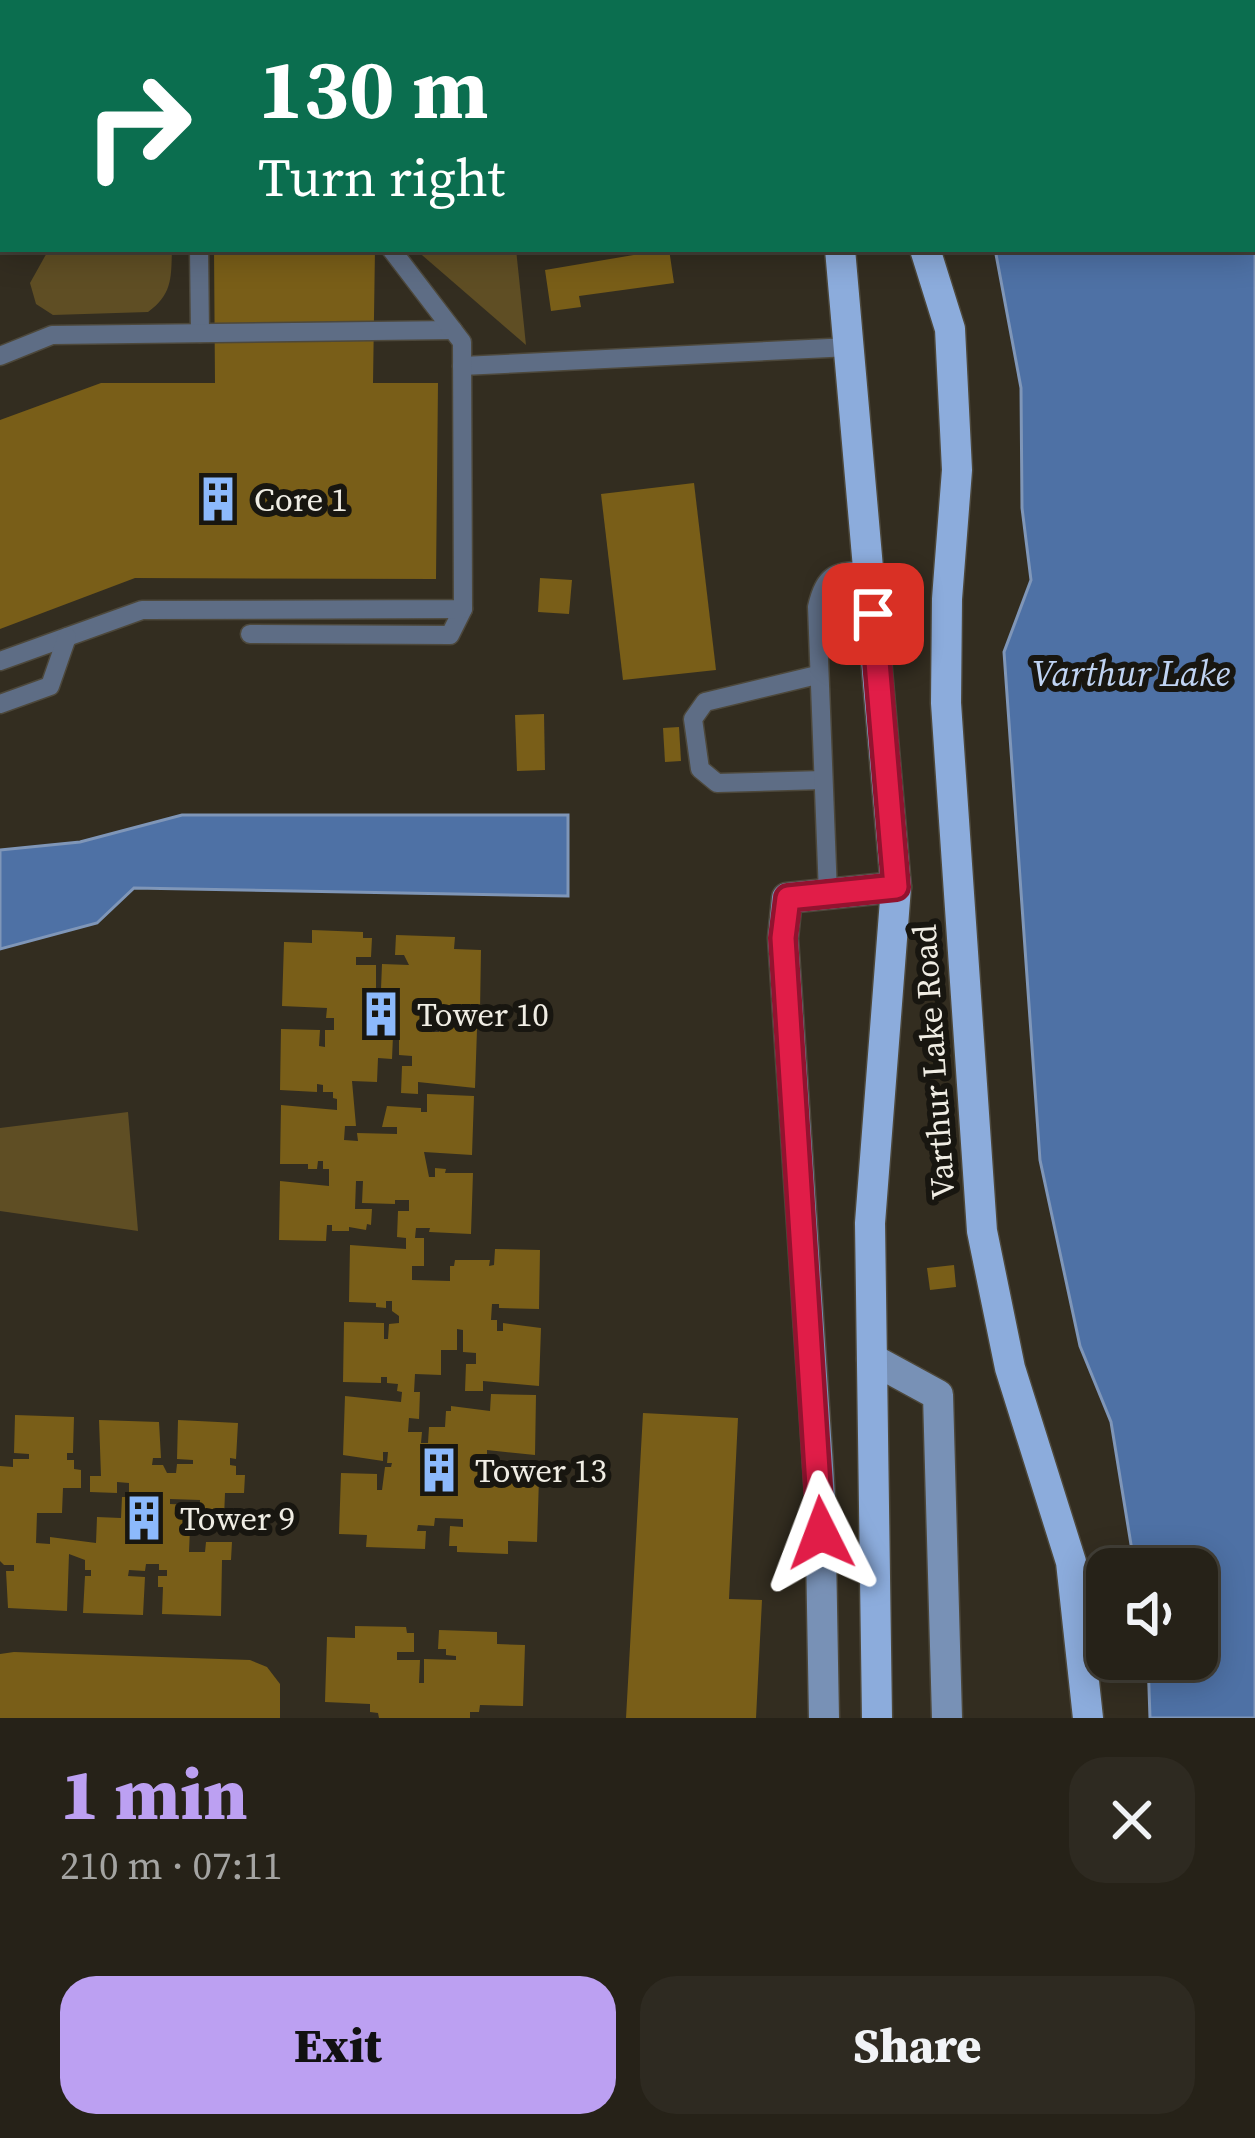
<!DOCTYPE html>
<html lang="en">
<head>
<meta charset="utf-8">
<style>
	body { margin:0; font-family:"Source Serif 4",serif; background:#2e2a21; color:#f1f3f6; height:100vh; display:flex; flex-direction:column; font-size:45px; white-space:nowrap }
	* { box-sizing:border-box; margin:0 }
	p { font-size:39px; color:#a4a4a2 }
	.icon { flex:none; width:66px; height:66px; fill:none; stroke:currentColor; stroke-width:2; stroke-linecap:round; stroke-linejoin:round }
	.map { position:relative; height:1718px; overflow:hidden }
	.side { display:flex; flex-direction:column; background:#262218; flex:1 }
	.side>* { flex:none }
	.top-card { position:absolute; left:0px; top:0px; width:1257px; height:252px; box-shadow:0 6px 30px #0003,0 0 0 3px #423f37; background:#0b6e4f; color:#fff; overflow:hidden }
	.buttons { position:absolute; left:1086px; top:1548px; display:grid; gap:24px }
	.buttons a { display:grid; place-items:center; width:132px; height:132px; border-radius:24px; background:#262218; box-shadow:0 6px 30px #0003,0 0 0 3px #423f37; font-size:60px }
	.pin { position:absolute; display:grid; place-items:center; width:102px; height:102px; color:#fff; margin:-51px; border-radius:24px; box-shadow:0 6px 18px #0006 }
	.me { position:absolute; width:132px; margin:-66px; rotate:357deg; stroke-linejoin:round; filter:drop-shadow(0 0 9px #0008) }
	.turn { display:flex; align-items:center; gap:42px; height:252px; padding:0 60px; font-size:54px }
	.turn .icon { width:156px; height:156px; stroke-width:2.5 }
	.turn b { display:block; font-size:84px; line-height:102px }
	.round { display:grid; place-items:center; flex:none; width:126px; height:126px; border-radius:36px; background:#2e2a21 }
	.head { display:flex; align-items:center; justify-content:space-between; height:204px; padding:0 60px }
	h1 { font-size:72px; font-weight:800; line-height:90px; color:#bca0f2 }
	.button { display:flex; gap:24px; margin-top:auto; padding:24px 60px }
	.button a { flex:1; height:138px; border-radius:36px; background:#bca0f2; color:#111; font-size:48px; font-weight:800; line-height:138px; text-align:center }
	.button a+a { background:#2e2a21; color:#f1f3f6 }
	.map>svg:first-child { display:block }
	.green { fill:#5f4e24 }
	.water { fill:#4e71a5; stroke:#7f96b8; stroke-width:3 }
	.building { fill:#795e18 }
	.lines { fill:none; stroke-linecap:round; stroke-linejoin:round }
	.lane-casing { stroke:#4d483b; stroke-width:21 }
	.secondary-casing { stroke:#4d483b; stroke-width:33 }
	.primary-casing { stroke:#4d483b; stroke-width:33 }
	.lane { stroke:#5e6d85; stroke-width:18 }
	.secondary { stroke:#7891b6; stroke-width:30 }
	.primary { stroke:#8cacdc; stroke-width:30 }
	.route-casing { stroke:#92132f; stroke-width:30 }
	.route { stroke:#e11d48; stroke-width:21 }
	.labels { text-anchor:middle; stroke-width:12; stroke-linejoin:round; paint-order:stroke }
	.poi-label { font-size:33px; fill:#f0ede4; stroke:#181610; text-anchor:start }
	.street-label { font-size:33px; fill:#f0ede4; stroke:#181610 }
	.water-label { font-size:36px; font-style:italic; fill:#c0d4f3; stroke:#181610 }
</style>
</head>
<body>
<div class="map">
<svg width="1255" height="1718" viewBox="0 0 1255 1718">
	<rect width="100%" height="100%" fill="#332d20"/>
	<!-- green -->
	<g class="green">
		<path d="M49,249H172C171,277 173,294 148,312L53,315L36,304L30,283Z"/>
		<polygon points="415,249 516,249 526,345"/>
		<polygon points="128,1112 138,1231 0,1211 0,1128"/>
	</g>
	<!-- water -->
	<g class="water">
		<polygon points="956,0 1255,0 1255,1718 1150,1718 1148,1659 1197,1659 1197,1569 1135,1569 1111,1422 1080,1346 1040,1160 1004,652 1031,580 1022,508 1021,388 995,249 1254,249 1254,3"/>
		<polygon points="182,815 568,815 568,896 134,888 97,923 0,949 0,850 80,842"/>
	</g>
	<!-- building -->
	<g class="building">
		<polygon points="214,249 375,249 373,383 438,383 436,579 135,578 0,629 0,420 101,383 215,383"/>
		<polygon points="669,249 674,283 579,296 581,307 551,311 545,270"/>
		<polygon points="694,483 716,670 623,680 601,494"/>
		<polygon points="540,578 572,580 569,614 538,612"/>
		<polygon points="544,714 545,770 517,771 515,715"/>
		<polygon points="679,727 681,761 665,762 663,728"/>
		<polygon points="312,930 363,932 363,938 372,938 371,957 356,957 356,965 376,965 376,988 381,989 382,964 409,965 404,955 395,955 396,935 455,937 454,949 481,950 480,1011 436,1010 436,1017 427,1017 427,1022 433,1022 433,1032 439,1032 439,1024 477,1029 475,1088 418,1082 418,1094 401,1093 402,1066 412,1066 412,1056 399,1055 399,1036 393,1036 392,1059 378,1058 377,1082 352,1081 356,1126 345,1126 344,1140 358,1141 357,1133 397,1134 397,1127 382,1127 387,1106 421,1108 421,1112 427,1112 427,1094 474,1096 472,1155 424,1152 429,1177 435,1177 435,1168 446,1169 445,1173 473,1173 471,1234 429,1232 430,1228 416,1228 415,1238 424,1238 424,1266 412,1266 412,1280 450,1281 450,1266 454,1266 455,1260 490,1260 489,1266 494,1265 495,1249 540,1250 539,1309 499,1308 499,1304 492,1304 491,1320 497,1320 497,1331 503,1331 503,1323 541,1328 539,1386 483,1381 483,1391 465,1391 466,1364 476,1364 476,1353 463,1352 463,1330 457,1329 457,1350 441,1350 441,1375 415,1374 414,1392 420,1392 419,1419 409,1418 408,1432 422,1432 421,1443 428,1443 429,1427 445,1427 446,1411 451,1411 451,1406 490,1411 491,1394 536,1395 535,1455 487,1450 487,1466 493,1466 493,1476 539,1478 537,1542 508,1541 508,1554 457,1552 457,1546 449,1546 450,1526 463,1527 463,1519 435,1518 434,1526 418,1525 417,1531 426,1531 425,1549 366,1547 367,1535 339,1534 341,1473 377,1474 377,1490 382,1490 385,1467 391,1467 392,1463 387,1463 388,1452 383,1452 383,1461 343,1455 345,1396 401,1402 402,1392 397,1391 398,1384 387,1383 387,1377 381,1377 381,1383 343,1382 344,1322 384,1323 384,1339 388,1339 389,1324 399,1323 399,1316 392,1311 392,1301 386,1301 386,1308 376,1307 376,1303 349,1302 350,1245 406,1249 406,1238 397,1237 398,1211 409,1211 409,1200 395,1200 395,1204 362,1203 363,1181 356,1181 355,1209 372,1209 371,1225 367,1224 366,1230 349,1227 349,1231 332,1231 332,1225 327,1225 326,1241 279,1240 280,1181 329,1186 329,1169 323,1169 323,1161 318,1161 317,1169 308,1169 308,1164 280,1164 281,1105 337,1110 337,1099 333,1098 333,1092 323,1092 323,1085 317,1084 317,1092 280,1090 281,1029 320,1030 319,1046 325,1047 325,1030 334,1030 334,1018 326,1018 327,1008 282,1006 284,942 312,943"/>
		<polygon points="954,1265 956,1287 930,1290 927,1268"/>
		<polygon points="643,1413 738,1418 729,1599 762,1600 756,1718 626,1718"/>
		<polygon points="15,1415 74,1417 73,1453 67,1453 67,1460 74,1460 74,1469 81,1470 81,1488 63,1488 62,1513 37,1513 36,1543 50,1544 50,1537 96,1543 97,1517 121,1518 122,1497 129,1497 129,1483 117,1482 117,1493 90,1492 90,1476 101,1476 99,1420 159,1422 161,1458 153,1458 152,1465 163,1465 167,1473 176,1473 177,1464 193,1464 193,1460 177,1459 178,1420 238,1423 236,1459 230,1458 230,1465 236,1466 236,1475 245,1475 244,1493 225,1493 224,1518 199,1517 200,1500 170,1499 170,1504 191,1505 189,1552 205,1552 206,1542 232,1542 231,1560 222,1560 221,1616 162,1614 163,1587 158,1587 158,1576 167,1576 167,1570 159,1570 159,1564 146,1564 145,1571 129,1570 128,1576 145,1577 143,1615 83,1613 85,1576 91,1576 91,1570 85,1570 85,1560 69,1554 67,1611 8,1608 6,1571 14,1571 14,1565 4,1565 0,1561 0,1466 13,1467 13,1459 29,1459 29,1454 14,1453"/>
		<polygon points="355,1626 406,1627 407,1633 414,1633 414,1652 397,1652 397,1660 420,1660 419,1683 424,1683 424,1659 456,1660 456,1656 446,1655 446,1649 438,1649 439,1630 497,1632 497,1644 525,1645 523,1706 480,1705 479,1712 470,1712 470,1718 379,1718 378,1713 370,1712 370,1704 325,1702 327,1637 355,1638"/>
		<polygon points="14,1652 250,1660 267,1667 280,1684 280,1718 0,1718 0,1654"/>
	</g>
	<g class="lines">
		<!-- lane casing -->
		<g class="lane-casing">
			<g id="lane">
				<polyline points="409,3 410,0"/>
				<polyline points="0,61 3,60"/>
				<polyline points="199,249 200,333"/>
				<polyline points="0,356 52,335 453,330"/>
				<polyline points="462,366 850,347"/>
				<polyline points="250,634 450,635 463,609"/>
				<polyline points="0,661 142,610 463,609 462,342 391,249"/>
				<polyline points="817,675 705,702 693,719 700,769 717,783 823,780"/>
				<polyline points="0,704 50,686 67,637"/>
				<path d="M828,894L817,607C825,571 836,573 869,569"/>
			</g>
		</g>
		<!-- secondary casing -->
		<g class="secondary-casing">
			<g id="secondary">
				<polyline points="872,1359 938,1395 947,1718"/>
				<polyline points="824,1718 820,1496 783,938 787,898 896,887"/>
			</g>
		</g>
		<!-- primary casing -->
		<g class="primary-casing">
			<g id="primary">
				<polyline points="805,0 806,3"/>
				<polyline points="892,3 892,0"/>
				<polyline points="840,249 896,887 870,1223 877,1718"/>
				<polyline points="925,249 950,329 957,470 947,599 946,703 982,1231 1010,1368 1071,1562 1088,1718"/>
			</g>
		</g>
		<!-- lane -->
		<use href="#lane" class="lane"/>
		<!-- secondary -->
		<use href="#secondary" class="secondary"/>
		<!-- primary -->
		<use href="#primary" class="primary"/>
	</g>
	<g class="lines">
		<!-- route casing -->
		<g class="route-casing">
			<polyline id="route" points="821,1533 783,938 788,898 896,887 873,614"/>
		</g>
		<!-- route -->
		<use href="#route" class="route"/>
	</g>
	<!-- icons -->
	<defs>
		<g id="building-bare" transform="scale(3.6)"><path d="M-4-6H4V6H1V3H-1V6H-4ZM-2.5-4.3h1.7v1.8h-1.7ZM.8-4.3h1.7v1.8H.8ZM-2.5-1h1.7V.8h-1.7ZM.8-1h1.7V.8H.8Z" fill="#8cb9fc" stroke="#181610" stroke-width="2.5" paint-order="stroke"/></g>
	</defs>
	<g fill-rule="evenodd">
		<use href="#building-bare" x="218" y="499"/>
		<use href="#building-bare" x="381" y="1014"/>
		<use href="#building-bare" x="439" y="1470"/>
		<use href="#building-bare" x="144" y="1518"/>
	</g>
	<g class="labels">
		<!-- poi labels -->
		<g class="poi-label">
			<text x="254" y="511">Core 1</text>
			<text x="417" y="1026">Tower 10</text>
			<text x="475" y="1482">Tower 13</text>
			<text x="180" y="1530">Tower 9</text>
		</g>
		<!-- street labels -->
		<g class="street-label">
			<text transform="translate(933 1062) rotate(-94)" y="12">Varthur Lake Road</text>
		</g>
		<!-- water labels -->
		<g class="water-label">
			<text x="1131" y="686">Varthur Lake</text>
		</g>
	</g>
</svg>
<div class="buttons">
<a><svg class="icon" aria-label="sound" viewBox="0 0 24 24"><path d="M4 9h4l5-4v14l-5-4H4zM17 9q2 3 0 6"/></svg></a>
</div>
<div class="pin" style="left:873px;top:614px;background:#d93025"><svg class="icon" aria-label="arrive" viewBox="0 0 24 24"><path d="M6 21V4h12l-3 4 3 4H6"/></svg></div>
<svg class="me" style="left:821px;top:1533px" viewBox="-20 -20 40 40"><path d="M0-17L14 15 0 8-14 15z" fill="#e11d48" stroke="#fff" stroke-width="4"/></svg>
<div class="top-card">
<div class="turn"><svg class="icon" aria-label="right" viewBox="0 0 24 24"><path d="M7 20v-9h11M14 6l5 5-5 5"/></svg><div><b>130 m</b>Turn right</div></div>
</div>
</div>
<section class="side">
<div class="head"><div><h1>1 min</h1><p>210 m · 07:11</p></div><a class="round"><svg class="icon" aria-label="close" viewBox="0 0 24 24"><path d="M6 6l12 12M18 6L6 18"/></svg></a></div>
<div class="button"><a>Exit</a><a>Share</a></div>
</section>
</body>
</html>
